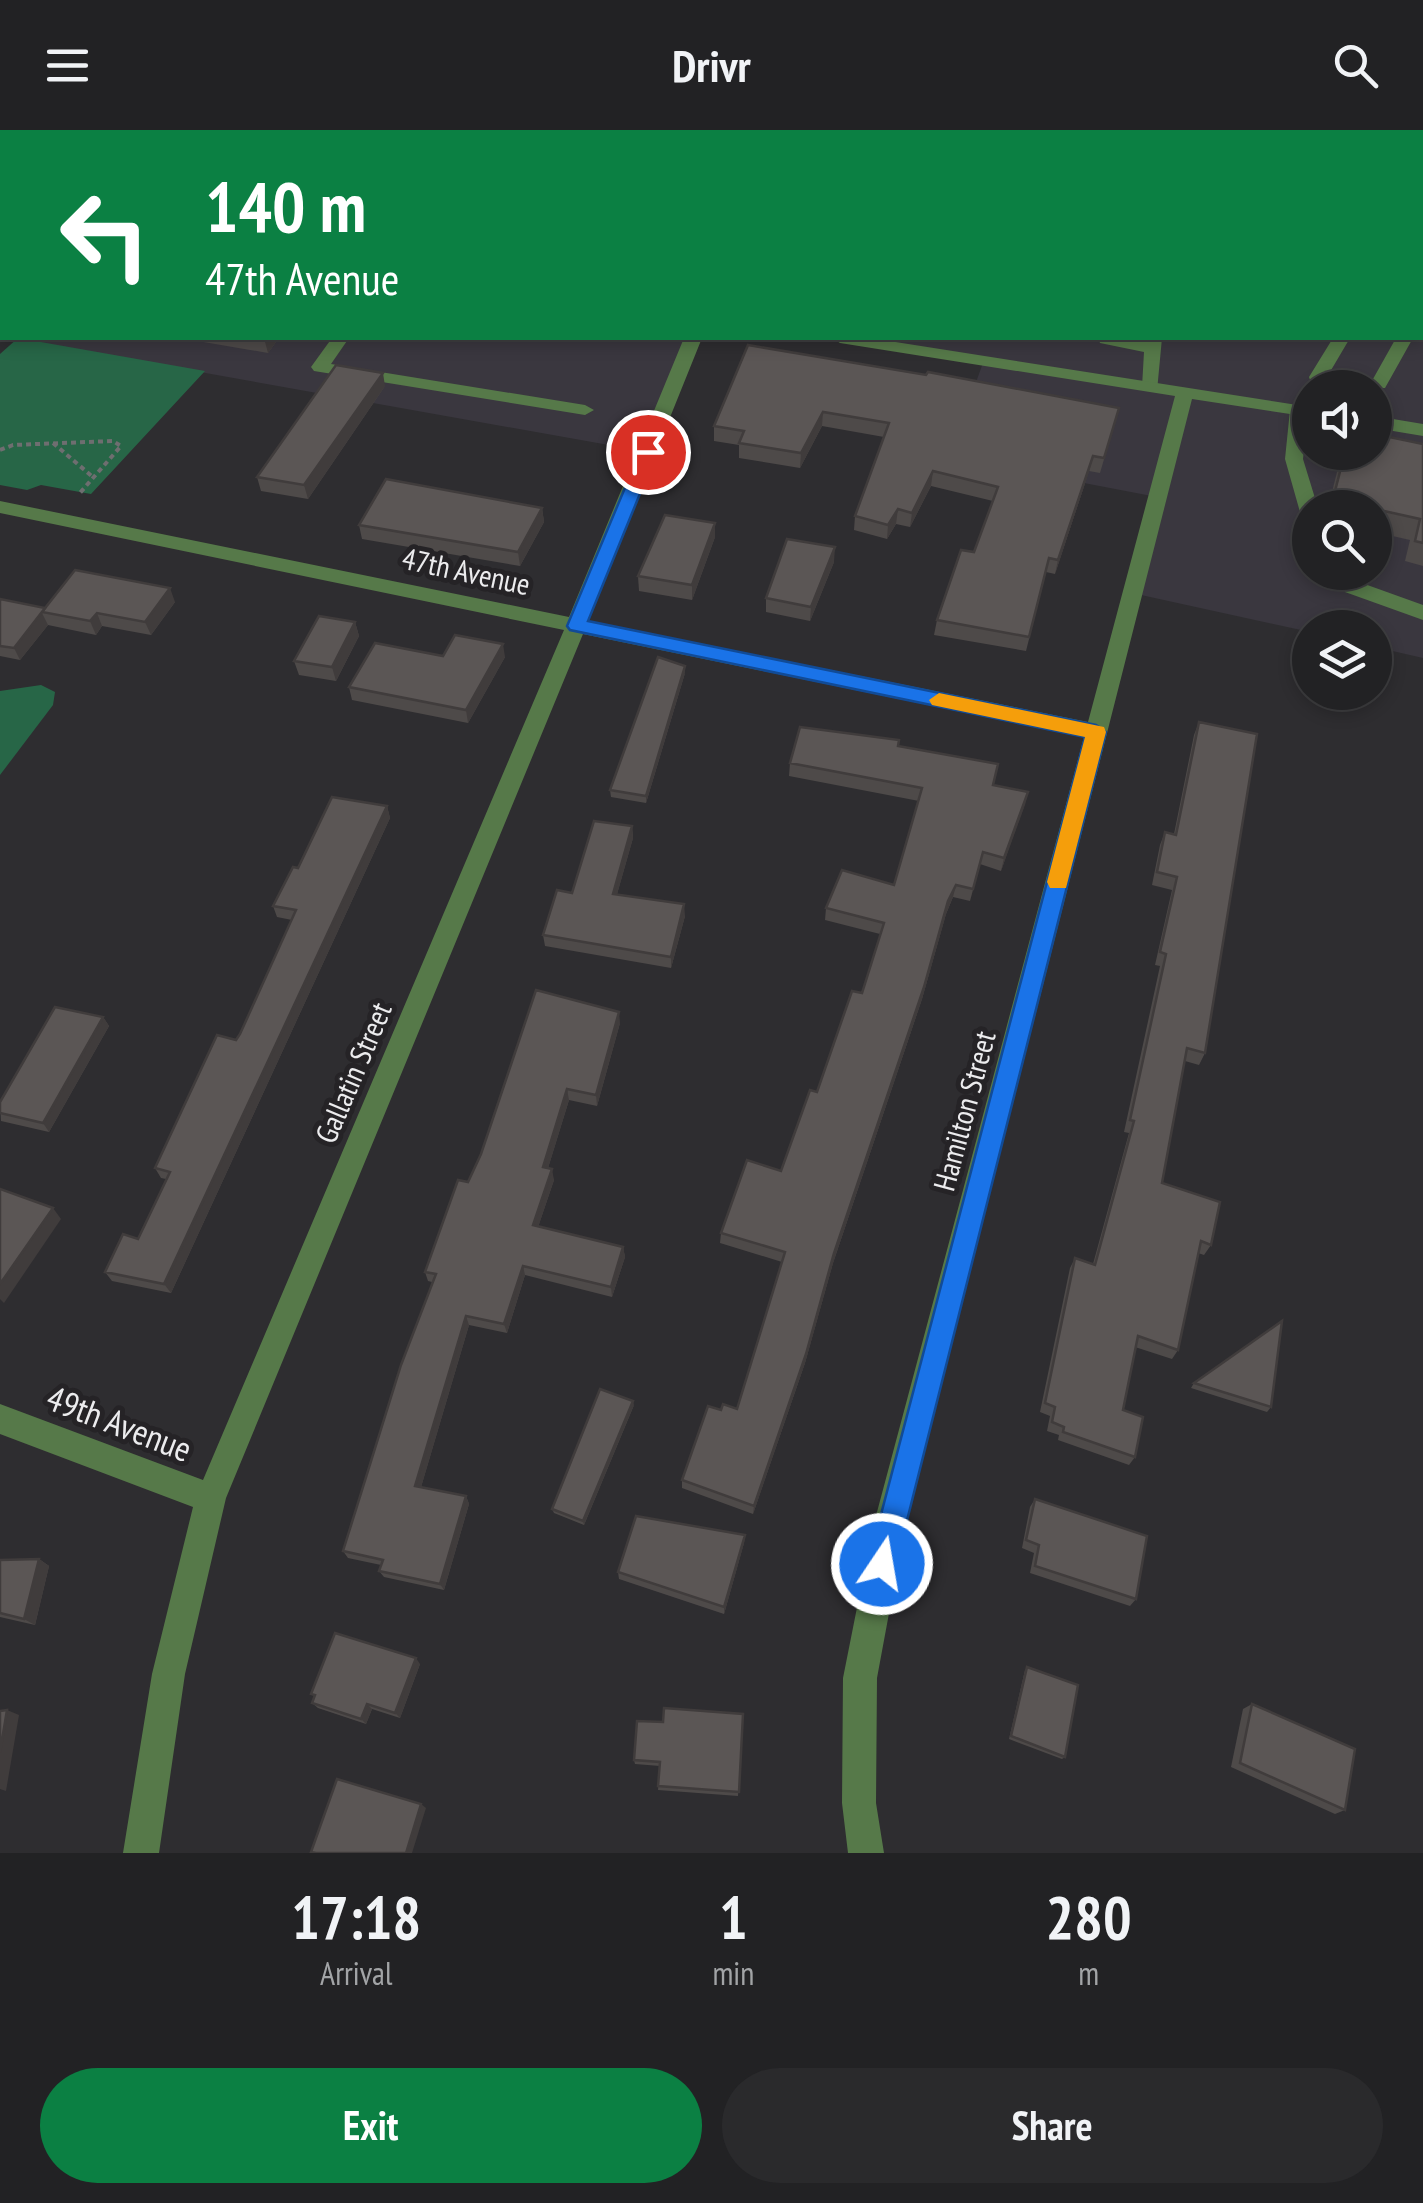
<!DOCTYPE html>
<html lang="en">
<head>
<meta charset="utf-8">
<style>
	body { margin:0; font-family:"PT Sans Narrow",sans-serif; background:#2a2a2c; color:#f1f3f6; height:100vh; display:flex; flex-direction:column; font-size:38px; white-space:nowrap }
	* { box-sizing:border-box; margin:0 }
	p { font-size:32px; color:#a2a4a6 }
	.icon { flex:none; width:55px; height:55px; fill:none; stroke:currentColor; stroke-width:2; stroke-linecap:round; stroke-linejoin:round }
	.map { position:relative; height:1723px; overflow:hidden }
	.drawer { display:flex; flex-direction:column; background:#222224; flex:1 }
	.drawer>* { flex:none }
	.banner { position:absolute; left:0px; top:0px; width:1425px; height:210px; box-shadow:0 5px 15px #0003,0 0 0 2px #3f3f41; background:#0b8043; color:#fff; overflow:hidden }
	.buttons { position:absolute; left:1292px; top:240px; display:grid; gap:20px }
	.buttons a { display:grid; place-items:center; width:100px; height:100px; border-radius:50%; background:#222224; box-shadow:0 5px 15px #0003,0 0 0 2px #3f3f41; font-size:50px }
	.pin { position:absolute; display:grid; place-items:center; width:85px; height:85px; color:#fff; margin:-42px; border:5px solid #fff; border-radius:50%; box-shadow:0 2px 10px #0007 }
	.me { position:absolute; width:110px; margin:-55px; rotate:12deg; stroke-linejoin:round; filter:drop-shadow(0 0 8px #0008) }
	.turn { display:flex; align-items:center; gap:35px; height:210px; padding:0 40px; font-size:45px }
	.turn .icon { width:130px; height:130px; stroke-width:2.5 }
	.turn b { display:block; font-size:70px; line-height:85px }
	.eta { display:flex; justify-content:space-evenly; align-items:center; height:170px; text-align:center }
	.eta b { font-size:60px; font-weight:700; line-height:70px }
	.action { display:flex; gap:20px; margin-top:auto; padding:20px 40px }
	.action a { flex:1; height:115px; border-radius:60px; background:#0b8043; color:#fff; font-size:40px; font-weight:700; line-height:115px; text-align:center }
	.action a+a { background:#2a2a2c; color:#f1f3f6 }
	header { display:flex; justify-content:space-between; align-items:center; height:130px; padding:0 40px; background:#222224; font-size:45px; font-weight:700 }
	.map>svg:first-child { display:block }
	.built { fill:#3a373f; fill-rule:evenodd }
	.green { fill:#276647 }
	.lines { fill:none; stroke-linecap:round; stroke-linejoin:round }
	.path { stroke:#6e6e70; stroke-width:4; stroke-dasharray:5 4; stroke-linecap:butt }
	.service { fill:#567949; fill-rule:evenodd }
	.minor { fill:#567949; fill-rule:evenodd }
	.rail-casing { stroke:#b3b2b5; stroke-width:8 }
	.rail { stroke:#252326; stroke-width:5; stroke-dasharray:15; stroke-linecap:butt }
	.wall { fill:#4e4a49 }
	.shaded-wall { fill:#403c3c }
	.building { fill:#5b5655; stroke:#403c3c; stroke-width:2.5 }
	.route { fill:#1a73e8; stroke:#114b97; stroke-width:2.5 }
	.slow { fill:#f59e0b }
	.labels { text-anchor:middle; stroke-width:10; stroke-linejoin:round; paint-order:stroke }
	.street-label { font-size:30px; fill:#ececee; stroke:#252326 }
	.near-street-label { font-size:35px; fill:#ececee; stroke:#252326 }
</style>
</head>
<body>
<header><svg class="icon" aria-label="menu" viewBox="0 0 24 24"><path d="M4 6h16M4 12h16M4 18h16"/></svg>Drivr<svg class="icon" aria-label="search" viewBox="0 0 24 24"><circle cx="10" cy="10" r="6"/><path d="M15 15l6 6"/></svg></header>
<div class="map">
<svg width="1423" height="1723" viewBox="0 0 1423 1723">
	<rect width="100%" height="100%" fill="#2e2d30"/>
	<!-- built -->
	<g class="built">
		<polygon points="0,0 915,0 928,2 2,2 2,206"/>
		<path d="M1423,103V528L1375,517V498H1310V502L1132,463L1157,367L949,327L984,230L840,208H1422ZM1310,258H1375V322H1310ZM1310,378H1375V442H1310Z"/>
		<polygon points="9,208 692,208 648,322"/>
	</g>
	<!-- green -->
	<g class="green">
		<polygon points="18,208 205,241 91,364 41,355 27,360 0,355 0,224"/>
		<polygon points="41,555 55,562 53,575 0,645 0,561"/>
	</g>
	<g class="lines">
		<!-- path -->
		<g class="path">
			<polyline points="1191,0 1204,2"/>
			<polyline points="53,313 94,348"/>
			<polyline points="0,320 13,315 113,311 121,316 79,364"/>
		</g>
		<!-- service -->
		<g class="service">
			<polygon points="718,0 745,0 746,2 719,2"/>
			<polygon points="2,37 2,48 0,49 0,38"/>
			<polygon points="2,97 2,108 0,109 0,98"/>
			<polygon points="332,208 349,208 331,234 585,275 594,280 585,285 314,241 311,237"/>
			<polygon points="1098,208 1145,211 1146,208 1162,208 1157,261 1145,261 1142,257 1144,222 1100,213"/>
			<polygon points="1333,208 1350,208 1327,247 1330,256 1373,249 1396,208 1413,208 1385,258 1313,258 1309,247"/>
			<polygon points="1299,275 1308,280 1303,329 1318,378 1310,378 1310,388 1300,382 1285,329 1290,280"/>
			<polygon points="1333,442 1353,442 1359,452 1423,475 1423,490 1345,462"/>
		</g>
		<!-- minor -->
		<g class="minor">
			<rect x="0" y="64" width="2" height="10"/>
			<polygon points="684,208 702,208 588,491 1088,592 1175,266 840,213 832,208 870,208 1310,277 1310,287 1192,269 905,1397 877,1548 876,1673 884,1723 848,1723 842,1673 843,1548 873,1397 1084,607 583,504 226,1368 185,1544 159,1723 123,1723 152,1544 193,1377 0,1304 0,1274 203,1350 564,500 0,383 0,371 569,487"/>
			<polygon points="1375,286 1423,294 1423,306 1375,298"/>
		</g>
		<!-- rail casing -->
		<g class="rail-casing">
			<g id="rail">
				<polyline points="963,0 976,2"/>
				<polyline points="1022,0 1034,2"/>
				<polyline points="1062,0 1073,2"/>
			</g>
		</g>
		<!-- rail -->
		<use href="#rail" class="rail"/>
	</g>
	<!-- wall -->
	<g class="wall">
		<polygon points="180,208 279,208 268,223"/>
		<polygon points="748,215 1119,278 1100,343 1089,341 1055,444 1046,442 1026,521 934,505 937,490 974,422 993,371 931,356 910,397 896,394 887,409 854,400 855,386 884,307 822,296 800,338 739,328 739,315 714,311 714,296"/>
		<polygon points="385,256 308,369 261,361 257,347"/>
		<polygon points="1423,314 1423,436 1405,431 1410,410 1375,402 1375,378 1328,378 1342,322 1375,322"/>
		<polygon points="542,378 544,392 520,436 362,409 359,395"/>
		<polygon points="715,407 692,470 639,461 638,446"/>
		<polygon points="834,432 810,491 766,482 766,468"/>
		<polygon points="0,469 45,478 175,472 151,505 102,496 96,505 48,495 20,530 0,526"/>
		<polygon points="355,492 359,506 336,551 299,545 294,531"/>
		<polygon points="443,526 505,527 468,593 352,570 349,557"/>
		<polygon points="685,543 646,673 611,667 610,660"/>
		<polygon points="1199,592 1205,923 1199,935 1185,931 1162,1053 1211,1115 1204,1125 1198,1123 1178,1220 1172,1229 1135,1217 1123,1280 1135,1327 1129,1335 1058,1310 1059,1305 1047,1301 1050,1286 1040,1282 1070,1138 1075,1128 1093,1134 1129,1003 1124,1002 1160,836 1155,835 1172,760 1152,755 1160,715 1165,702 1174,704 1194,605"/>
		<polygon points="898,616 993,655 1028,662 1001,741 980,734 970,771 953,767 946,784 922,869 833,1133 805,1233 753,1384 682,1358 682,1350 721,1280 737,1279 782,1132 720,1113 721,1103 781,1041 862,863 880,804 825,790 826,778 894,755 919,671 789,646 790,633"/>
		<polygon points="387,676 390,688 171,1163 112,1151 105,1142 138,1109 166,1049 161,1048 155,1038 240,904 292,790 277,787 273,776 298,738"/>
		<polygon points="632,696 633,708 617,764 685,786 671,838 545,816 543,805 572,763"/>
		<polygon points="103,887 109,896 49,1002 1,991 0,972"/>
		<polygon points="620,893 597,976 569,970 548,1038 554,1050 538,1097 623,1117 625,1127 612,1167 525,1145 507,1203 469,1195 421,1357 466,1366 469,1374 444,1460 384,1447 379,1441 381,1435 348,1428 343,1421 432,1152 428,1151 425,1142 468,1052"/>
		<polygon points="1194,1253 1271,1277 1267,1282 1191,1258"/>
		<polygon points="634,1275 584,1395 554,1383 552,1379"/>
		<polygon points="1035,1369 1136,1469 1130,1476 1030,1443 1034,1423 1022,1418 1030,1377"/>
		<polygon points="745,1405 744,1413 724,1484 619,1449 618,1442"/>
		<polygon points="39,1429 49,1436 35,1495 0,1487 0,1430"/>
		<polygon points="420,1534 400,1588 372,1579 366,1594 318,1578 312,1573 314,1566 311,1564"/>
		<polygon points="1027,1537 1065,1627 1062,1629 1009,1609 1025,1540"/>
		<polygon points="1252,1574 1345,1680 1335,1684 1231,1637 1243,1579"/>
		<polygon points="743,1584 738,1666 658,1660 660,1636 635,1634 634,1630 663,1592"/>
	</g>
	<!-- shaded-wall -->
	<g class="shaded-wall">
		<polygon points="0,0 29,0 26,2 2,2 2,22 0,25"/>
		<polygon points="535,0 552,0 550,2 533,2"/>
		<polygon points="264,208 279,208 268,223"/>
		<polygon points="383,243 385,256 308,369 304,355"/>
		<polygon points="823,282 822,296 800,338 801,323"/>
		<polygon points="1093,326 1089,341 1055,444 1058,430"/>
		<polygon points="933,341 931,356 910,397 912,383"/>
		<polygon points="542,378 544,392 520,436 518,422"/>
		<polygon points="898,379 896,394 887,409 888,395"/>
		<polygon points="715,393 715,407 692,470 692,455"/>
		<polygon points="835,417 834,432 810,491 811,477"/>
		<polygon points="170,458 175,472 151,505 145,492"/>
		<polygon points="42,483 48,495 20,530 14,518"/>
		<polygon points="97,483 102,496 96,505 90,491"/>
		<polygon points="355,492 359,506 336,551 332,537"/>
		<polygon points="503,514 505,527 468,593 466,580"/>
		<polygon points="685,536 685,543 646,673 646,666"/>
		<polygon points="1028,662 1025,675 1001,741 1004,728"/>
		<polygon points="387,676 390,688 171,1163 164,1154"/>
		<polygon points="632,696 633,708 614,775 613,764"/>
		<polygon points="956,755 953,767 946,784 922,869 833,1133 805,1233 753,1384 754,1376 834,1123 948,771"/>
		<polygon points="684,774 685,786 671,838 671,827"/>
		<polygon points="619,882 620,893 597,976 596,965"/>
		<polygon points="103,887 109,896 49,1002 43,993"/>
		<polygon points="567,959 569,970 545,1048 543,1037"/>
		<polygon points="552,1039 554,1050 535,1106 533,1095"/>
		<polygon points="53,1078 61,1089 4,1173 0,1169 0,1154"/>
		<polygon points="623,1117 625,1127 612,1167 611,1157"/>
		<polygon points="523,1136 525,1145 507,1203 504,1194"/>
		<polygon points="466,1186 469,1195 419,1364 415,1356"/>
		<polygon points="633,1271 634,1275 584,1395 583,1391"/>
		<polygon points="466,1366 469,1374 444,1460 440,1454"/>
		<polygon points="745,1405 744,1413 724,1484 724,1477"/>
		<polygon points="39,1429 49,1436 35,1495 24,1489"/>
		<polygon points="416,1528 420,1534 400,1588 395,1583"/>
		<polygon points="367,1574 372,1579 366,1594 361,1589"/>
		<polygon points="7,1580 19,1585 6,1661 0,1659 0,1622"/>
		<polygon points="421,1674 426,1678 412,1723 406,1723"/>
	</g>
	<!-- building -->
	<g class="building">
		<polygon points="109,0 535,0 533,2 107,2"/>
		<polygon points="748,215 926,245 928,242 1119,278 1104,328 1093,326 1058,430 1049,428 1029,507 937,490 961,420 974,422 998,357 933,341 912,383 898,379 888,395 855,386 889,293 823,282 801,323 739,313 744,301 714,296"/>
		<polygon points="336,235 383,243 304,355 257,347"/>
		<polygon points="1375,304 1423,314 1423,413 1415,411 1420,389 1375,379 1375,378 1333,369 1345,322 1375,322"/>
		<polygon points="386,349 542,378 518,422 359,395"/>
		<polygon points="665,385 715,393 692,455 638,446"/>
		<polygon points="787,409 835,417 811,477 766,468"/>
		<polygon points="75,440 170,458 145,492 97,483 90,491 42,482"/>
		<polygon points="0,469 45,478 14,518 0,516"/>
		<polygon points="319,486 355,492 332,537 294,531"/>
		<polygon points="455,505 503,514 466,580 349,557 375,513 443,526"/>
		<polygon points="658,527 685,536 646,666 610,660"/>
		<polygon points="1199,592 1257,604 1205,923 1187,918 1162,1053 1220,1072 1211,1115 1201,1111 1178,1220 1138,1206 1123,1280 1143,1287 1135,1327 1063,1302 1064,1297 1052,1292 1055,1277 1045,1273 1075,1128 1095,1135 1134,991 1130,990 1166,824 1160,822 1177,747 1157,742 1165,702 1176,705"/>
		<polygon points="800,597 899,610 898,616 998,634 993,655 1028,662 1004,728 983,722 973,759 956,755 948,771 924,857 834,1123 806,1224 754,1376 682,1350 708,1276 721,1280 723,1274 737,1279 785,1122 721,1103 747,1030 781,1041 810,960 817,962 852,861 862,863 884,793 826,778 842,740 894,755 922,658 790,633"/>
		<polygon points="332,667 387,676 164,1154 105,1142 123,1104 138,1109 170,1042 155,1038 217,905 236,910 240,904 296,780 273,776 293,737 298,738"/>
		<polygon points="594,691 632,696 613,764 684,774 671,827 543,805 557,760 572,763"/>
		<polygon points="536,860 619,882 596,965 567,959 543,1037 552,1039 533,1095 623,1117 611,1157 523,1136 504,1194 466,1186 415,1356 466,1366 440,1454 379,1441 383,1430 343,1421 401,1235 436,1144 425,1142 458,1050 468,1052 481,1024"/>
		<polygon points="55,877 103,887 43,993 0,983 0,972"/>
		<polygon points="0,1059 53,1078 0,1154"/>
		<polygon points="1282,1191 1271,1277 1194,1253"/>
		<polygon points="600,1259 633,1271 583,1391 552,1379"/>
		<polygon points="1035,1369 1147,1406 1136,1469 1035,1436 1039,1415 1026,1410"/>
		<polygon points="636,1386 745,1405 724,1477 618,1442"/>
		<polygon points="39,1429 24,1489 0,1483 0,1430"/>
		<polygon points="335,1503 416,1528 395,1583 367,1574 361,1589 312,1573 315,1565 311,1564"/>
		<polygon points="1027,1537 1078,1555 1065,1627 1011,1606"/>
		<polygon points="1252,1574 1355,1619 1345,1680 1240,1633"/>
		<polygon points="664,1578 743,1584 739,1662 658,1656 660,1632 634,1630 637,1591 663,1592"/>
		<polygon points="7,1580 0,1622 0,1581"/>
		<polygon points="337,1649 421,1674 406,1723 316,1723 311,1722"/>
	</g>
	<!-- route -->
	<polygon class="route" points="648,317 657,322 588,491 1096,595 1106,602 896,1434 892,1445 882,1449 872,1445 868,1434 1085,607 570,500 567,496 640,322"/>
	<!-- slow -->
	<polygon class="slow" points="939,563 1104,597 1106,602 1066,758 1050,758 1047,752 1085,607 932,575 929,570"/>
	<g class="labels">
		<!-- street labels -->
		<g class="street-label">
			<text transform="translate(466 442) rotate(12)" y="10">47th Avenue</text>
			<text transform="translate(354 943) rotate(-67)" y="10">Gallatin Street</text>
			<text transform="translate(965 981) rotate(-75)" y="10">Hamilton Street</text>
		</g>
		<!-- near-street labels -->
		<g class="near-street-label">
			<text transform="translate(119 1294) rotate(21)" y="12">49th Avenue</text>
		</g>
	</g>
</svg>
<div class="buttons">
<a><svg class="icon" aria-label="sound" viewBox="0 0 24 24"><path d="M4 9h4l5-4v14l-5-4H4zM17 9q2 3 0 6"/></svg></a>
<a><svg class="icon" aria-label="search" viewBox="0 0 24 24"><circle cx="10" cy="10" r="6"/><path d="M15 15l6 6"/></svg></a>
<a><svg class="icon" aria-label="layers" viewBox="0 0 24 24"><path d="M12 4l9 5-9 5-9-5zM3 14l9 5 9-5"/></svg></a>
</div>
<div class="pin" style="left:648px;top:322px;background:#d93025"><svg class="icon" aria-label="arrive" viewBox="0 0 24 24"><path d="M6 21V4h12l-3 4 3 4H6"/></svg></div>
<svg class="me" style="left:882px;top:1434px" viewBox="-20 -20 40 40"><circle r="17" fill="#1a73e8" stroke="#fff" stroke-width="3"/><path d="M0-11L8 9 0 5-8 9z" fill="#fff"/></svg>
<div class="banner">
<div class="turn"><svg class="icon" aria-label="left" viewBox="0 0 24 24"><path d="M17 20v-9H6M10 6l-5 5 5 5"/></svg><div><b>140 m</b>47th Avenue</div></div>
</div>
</div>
<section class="drawer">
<div class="eta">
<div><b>17:18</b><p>Arrival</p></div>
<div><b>1</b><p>min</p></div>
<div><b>280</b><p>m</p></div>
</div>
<div class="action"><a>Exit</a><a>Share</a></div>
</section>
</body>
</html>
